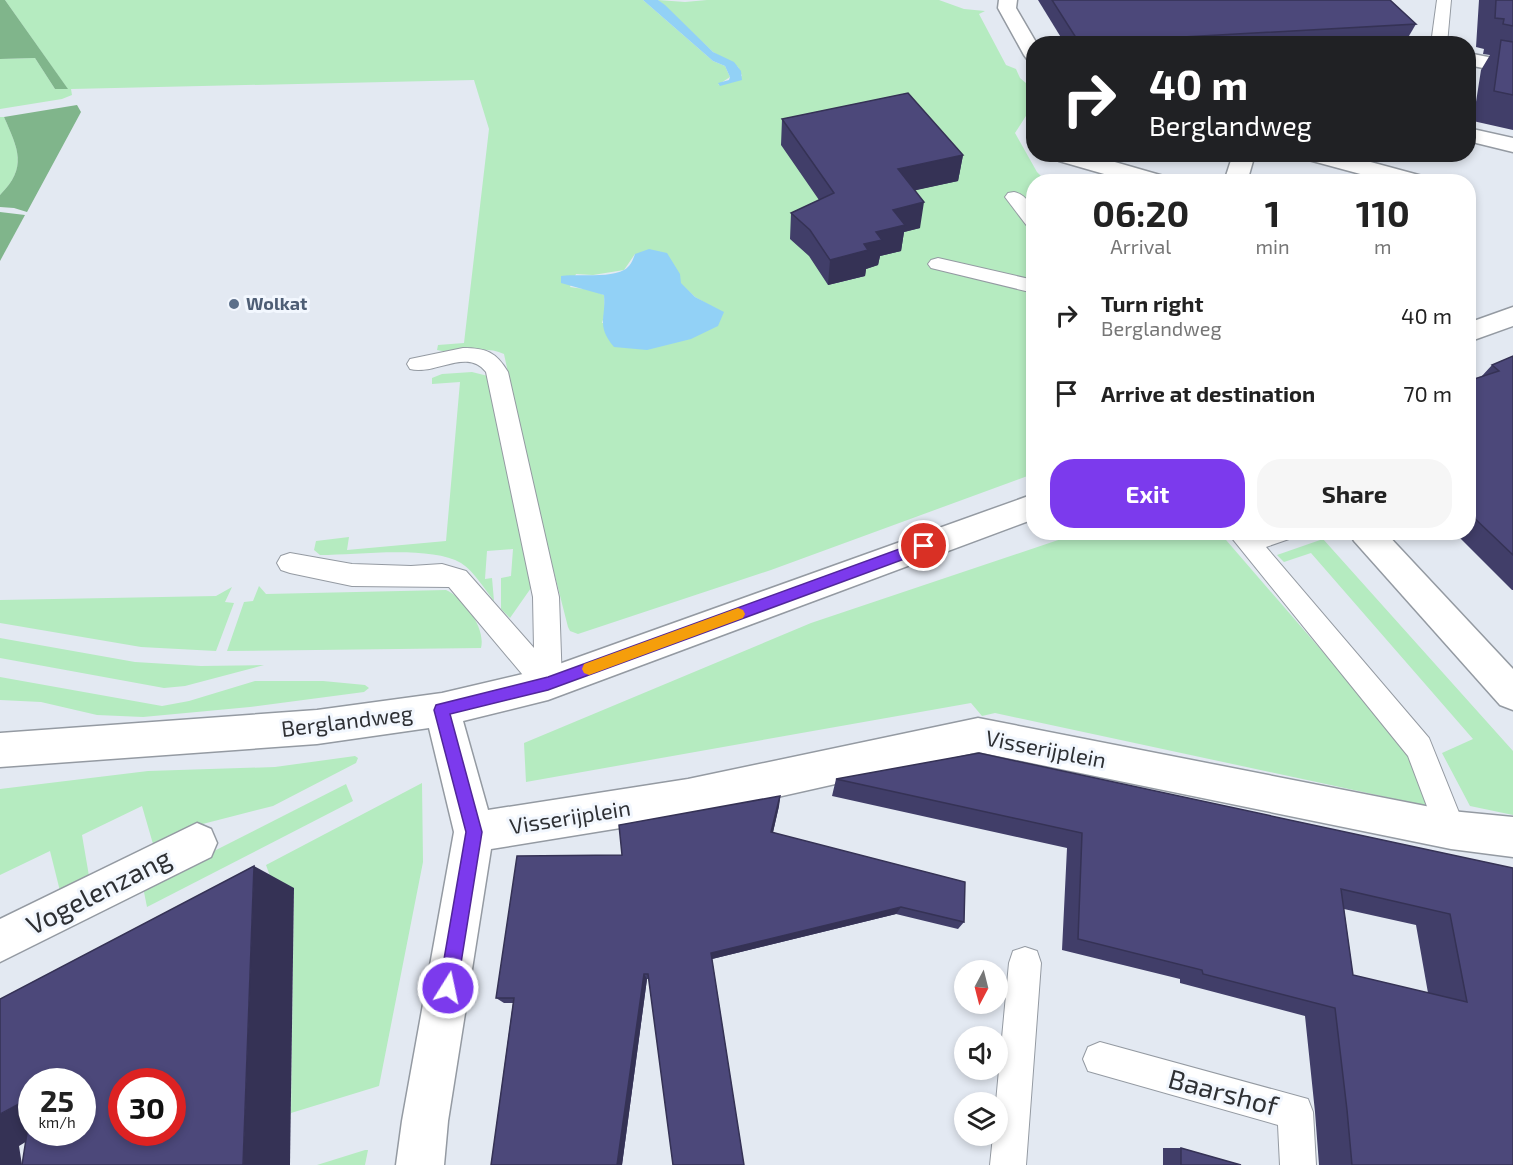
<!DOCTYPE html>
<html lang="en">
<head>
<meta charset="utf-8">
<style>
	body { margin:0; font-family:"Exo 2",sans-serif; background:#f6f6f6; color:#222; height:100vh; display:flex; flex-direction:column; font-size:22px; white-space:nowrap }
	* { box-sizing:border-box; margin:0 }
	p { font-size:20px; color:#767676 }
	.icon { flex:none; width:33px; height:33px; fill:none; stroke:currentColor; stroke-width:2; stroke-linecap:round; stroke-linejoin:round }
	.map { position:relative; flex:1; overflow:hidden }
	.sheet { position:absolute; left:1026px; top:174px; width:450px; height:366px; display:flex; flex-direction:column; background:#fff; border-radius:24px; box-shadow:0 3px 9px #0003 }
	.sheet>* { flex:none }
	.banner { position:absolute; left:1026px; top:36px; width:450px; height:126px; border-radius:24px; box-shadow:0 3px 9px #0003; background:#202124; color:#fff; overflow:hidden }
	.needle { width:39px; rotate:187deg }
	.tools { position:absolute; left:954px; top:960px; display:grid; gap:12px }
	.tools a { display:grid; place-items:center; width:54px; height:54px; border-radius:50%; background:#fff; box-shadow:0 3px 9px #0003; font-size:30px }
	.speed { position:absolute; left:18px; top:1068px; display:flex; gap:12px; font-size:30px; font-weight:700; text-align:center }
	.speed>* { display:grid; place-content:center; width:78px; height:78px; border-radius:50%; background:#fff; box-shadow:0 3px 9px #0003; line-height:1 }
	.speed small { font-size:15px; font-weight:400 }
	.speed .limit { border:9px solid #d22; background:#fff; color:#111 }
	.pin { position:absolute; display:grid; place-items:center; width:51px; height:51px; color:#fff; margin:-26px; border:3px solid #fff; border-radius:50%; box-shadow:0 2px 6px #0007 }
	.me { position:absolute; width:66px; margin:-33px; rotate:10deg; stroke-linejoin:round; filter:drop-shadow(0 0 4px #0008) }
	.turn { display:flex; align-items:center; gap:21px; height:126px; padding:0 24px; font-size:27px }
	.turn .icon { width:78px; height:78px; stroke-width:2.5 }
	.turn b { display:block; font-size:42px; line-height:51px }
	.eta { display:flex; justify-content:space-evenly; align-items:center; height:102px; text-align:center }
	.eta b { font-size:36px; font-weight:700; line-height:42px }
	.button { display:flex; gap:12px; margin-top:auto; padding:12px 24px }
	.button a { flex:1; height:69px; border-radius:24px; background:#7c3aed; color:#fff; font-size:24px; font-weight:700; line-height:69px; text-align:center }
	.button a+a { background:#f6f6f6; color:#222 }
	ul { padding:0; list-style:none }
	li { display:flex; align-items:center; gap:18px; height:78px; padding:0 24px }
	li div { flex:1 }
	li b { display:block; font-size:22px }
	li em { font-style:normal }
	.map>svg:first-child { display:block }
	.green { fill:#b5ebc0; fill-rule:evenodd }
	.forest { fill:#80b58b }
	.water { fill:#92d1f6 }
	.lines { fill:none; stroke-linecap:round; stroke-linejoin:round }
	.lane-casing { stroke:#949aa2; stroke-width:2 }
	.street-casing { stroke:#949aa2; stroke-width:3 }
	.lane { fill:#fff; fill-rule:evenodd }
	.street { fill:#fff; fill-rule:evenodd }
	.wall { fill:#413e69; fill-rule:evenodd }
	.shaded-wall { fill:#353255 }
	.building { fill:#4c487a; stroke:#353255; stroke-width:1.5; fill-rule:evenodd }
	.route { fill:#7c3aed; stroke:#51269a; stroke-width:1.5 }
	.slow { fill:#f59e0b }
	.service-dot { fill:#5c6f8a; stroke:#f2f7fe; stroke-width:2 }
	.labels { text-anchor:middle; stroke-width:6; stroke-linejoin:round; paint-order:stroke }
	.far-service-label { font-size:18px; font-weight:bold; fill:#4e5e75; stroke:#f2f7fe; text-anchor:start }
	.street-label { font-size:22px; fill:#2e3034; stroke:#f2f7fe }
	.near-street-label { font-size:27px; fill:#2e3034; stroke:#f2f7fe }
</style>
</head>
<body>
<div class="map">
<svg width="1513" height="1165" viewBox="0 0 1513 1165">
	<rect width="100%" height="100%" fill="#e3e9f2"/>
	<!-- green -->
	<g class="green">
		<path d="M5,0H643L713,61L725,66L730,77L718,85L742,76L738,67L713,52L658,0L685,2L707,0H939L964,9L985,11L979,14L1006,65L1016,69L1020,78L1033,89V105L1015,133L1037,172L1046,181L1034,182L1033,474L771,570L578,634L570,631L568,627L533,490L504,354C482,344 459,356 437,350L438,345L464,343L489,129L474,80L71,89L72,95L62,99L0,109V59L35,58L55,89L67,88ZM908,213L919,228L889,235L861,270L865,276L828,285ZM635,254L680,283L695,297L723,313L602,323L605,313L604,295L591,290L570,287L576,274L593,275L624,270Z"/>
		<path d="M0,117H4C18,149 28,167 0,195Z"/>
		<path d="M472,372L488,376L531,588L510,618L501,609V578L511,576L513,549L487,551L485,579L492,578L494,601C485,590 474,571 461,563C430,545 357,555 320,555L314,550L316,541L349,537L347,550L446,541L460,382L432,384V378L442,374Z"/>
		<polygon points="1079,533 1220,533 1405,747 1428,806 995,713 982,716 971,703 526,782 524,743 811,623"/>
		<polygon points="1323,539 1513,751 1513,815 1470,806 1442,753 1473,739 1311,553 1284,562 1277,555"/>
		<path d="M259,586L266,594L446,590C464,598 486,628 481,648L227,651L244,602L253,601Z"/>
		<polygon points="232,587 225,602 234,603 216,651 141,647 0,623 0,600 216,596"/>
		<polygon points="0,638 135,662 201,666 264,665 185,686 164,688 0,658"/>
		<polygon points="0,677 162,706 189,701 255,681 323,681 365,685 369,688 364,692 250,707 143,717 97,715 41,702 0,700"/>
		<polygon points="355,756 358,758 356,763 273,806 191,827 157,843 153,844 142,806 82,835 89,876 60,891 50,851 0,875 0,789 148,771 275,767"/>
		<polygon points="422,783 423,862 379,1086 291,1113 294,889 271,879 266,865"/>
		<polygon points="346,784 353,801 147,907 143,887"/>
		<polygon points="365,1150 368,1150 365,1165 317,1165"/>
	</g>
	<!-- forest -->
	<g class="forest">
		<polygon points="0,0 5,0 68,89 55,89 35,58 0,59"/>
		<path d="M77,105L81,112L27,212L14,208L0,207V195C28,167 18,149 4,117Z"/>
		<polygon points="0,212 25,215 0,261"/>
	</g>
	<!-- water -->
	<g class="water">
		<polygon points="643,0 658,0 665,5 713,52 734,62 741,71 742,80 720,86 718,83 729,80 730,77 725,66 713,61"/>
		<path d="M649,249L667,253L680,274L681,283L695,297L724,312L718,326L691,339L647,350L614,347C596,325 606,320 604,295L561,283V276C578,274 610,278 624,270C630,267 633,260 635,254Z"/>
	</g>
	<g class="lines">
		<!-- lane casing -->
		<g class="lane-casing">
			<g id="lane">
				<polygon points="1437,0 1451,0 1447,44 1431,44"/>
				<path d="M1014,192C1031,196 1034,213 1034,228L1027,226L1005,197L1008,193Z"/>
				<polygon points="938,258 1034,280 1034,293 931,268 928,264 931,260"/>
				<path d="M463,348C486,348 496,352 508,372L559,597L562,684L558,693L548,696L538,693L449,587L352,586L290,573L281,570L277,563L281,556L290,553L352,564L411,566L442,564L466,571L534,648L533,597L486,372C468,347 433,376 410,369L407,364L410,359Z"/>
				<polygon points="1227,532 1292,532 1289,539 1266,547 1429,738 1466,830 1462,841 1451,845 1440,841 1408,756"/>
				<polygon points="1025,947 1037,951 1041,963 1026,1165 990,1165 993,1136 998,1136 998,1102 996,1102 1009,963 1013,951"/>
				<polygon points="1100,1042 1308,1099 1313,1112 1316,1165 1280,1165 1278,1125 1088,1071 1083,1059 1088,1047"/>
			</g>
		</g>
		<!-- street casing -->
		<g class="street-casing">
			<g id="street">
				<polygon points="999,0 1017,0 1016,8 1037,44 1034,44 1034,61 1027,59 1024,55 998,8"/>
				<polygon points="1468,53 1513,62 1513,74 1468,65"/>
				<polygon points="1468,128 1513,138 1513,152 1468,141"/>
				<polygon points="1057,154 1087,154 1167,177 1170,182 1132,182 1059,161"/>
				<polygon points="1233,154 1255,154 1247,182 1224,182"/>
				<polygon points="1302,154 1341,154 1426,177 1429,182 1390,182 1305,159"/>
				<polygon points="1513,307 1513,326 1468,342 1468,323"/>
				<polygon points="1034,494 1034,519 548,700 463,721 488,810 688,779 978,718 1451,811 1513,817 1513,857 1451,849 978,752 688,817 491,849 448,1121 444,1165 396,1165 402,1121 454,832 429,728 317,744 0,767 0,733 317,710 442,693 548,668"/>
				<polygon points="1349,532 1385,532 1513,669 1513,710 1500,705 1354,541"/>
				<polygon points="197,823 211,829 217,843 211,857 0,962 0,919"/>
			</g>
		</g>
		<!-- lane -->
		<use href="#lane" class="lane"/>
		<!-- street -->
		<use href="#street" class="street"/>
	</g>
	<!-- wall -->
	<g class="wall">
		<polygon points="1038,0 1390,0 1416,24 1406,41 1358,44 1065,44"/>
		<polygon points="1479,0 1513,0 1513,130 1473,121 1481,70 1490,55 1483,54 1484,49 1476,47"/>
		<polygon points="782,119 963,155 958,181 915,190 920,228 904,232 901,251 880,256 878,265 866,269 865,276 828,285 809,256 790,239 791,213 819,200 781,145"/>
		<polygon points="1513,356 1513,590 1512,590 1454,532 1468,532 1468,381 1481,377 1492,365"/>
		<path d="M836,779L1513,868V1165H1319L1315,1112L1305,1016L1180,983V979L1062,950L1067,848L832,796ZM1344,909L1416,925L1428,993L1353,975Z"/>
		<polygon points="780,796 779,806 773,832 964,922 958,929 896,914 712,959 744,1165 673,1165 649,979 647,979 622,1165 491,1165 513,1003 504,1003 496,998 622,855"/>
		<polygon points="1163,1148 1181,1148 1241,1165 1163,1165"/>
	</g>
	<!-- shaded-wall -->
	<g class="shaded-wall">
		<polygon points="963,155 958,181 894,195 898,169"/>
		<polygon points="924,202 920,228 904,232 901,251 880,256 878,265 866,269 865,276 828,285 830,260 864,244 876,232 893,210"/>
		<polygon points="780,796 779,806 771,841 771,832"/>
		<polygon points="254,866 294,888 290,1165 243,1165"/>
		<polygon points="901,907 896,914 712,959 744,1165 711,953"/>
		<polygon points="644,974 647,979 622,1165 617,1165"/>
		<polygon points="32,1097 32,1132 42,1132 19,1146 22,1165 0,1165 0,1114"/>
	</g>
	<!-- building -->
	<g class="building">
		<polygon points="1052,0 1390,0 1416,24 1166,38 1170,44 1080,44"/>
		<polygon points="1496,0 1513,0 1513,26 1503,24 1504,19 1495,18"/>
		<polygon points="1501,40 1513,42 1513,95 1494,91"/>
		<polygon points="908,93 963,155 898,169 924,202 893,210 905,225 876,232 882,240 864,244 868,250 830,260 810,230 791,213 834,193 782,119"/>
		<polygon points="1513,356 1513,555 1468,512 1468,381 1499,371 1492,365"/>
		<path d="M979,753L1513,868V1165H1352L1347,1110L1335,1008L1203,974L1202,970L1078,939L1082,833L836,779ZM1341,889L1450,914L1467,1002L1353,975Z"/>
		<polygon points="780,796 771,832 965,882 964,922 901,907 711,953 744,1165 673,1165 648,974 644,974 617,1165 491,1165 514,998 496,998 517,856 622,855 619,825"/>
		<path d="M254,866L243,1165H22L32,1101V1132H82V1082H32V1097L0,1114V999ZM122,1082H172V1132H122Z"/>
		<polygon points="1181,1148 1241,1165 1181,1165"/>
	</g>
	<!-- route -->
	<polygon class="route" points="924,540 929,542 931,546 929,550 548,690 450,714 482,832 457,988 454,994 448,996 441,994 439,988 466,832 434,710 436,705 548,677"/>
	<!-- slow -->
	<polygon class="slow" points="738,608 743,610 745,614 743,618 589,675 584,673 582,669 584,664"/>
	<!-- markers -->
	<circle class="service-dot" cx="234" cy="304" r="6"/>
	<g class="labels">
		<!-- far-service labels -->
		<g class="far-service-label">
			<text x="246" y="310">Wolkat</text>
		</g>
		<!-- street labels -->
		<g class="street-label">
			<text transform="translate(347 721) rotate(-7)" y="8">Berglandweg</text>
			<text transform="translate(1046 749) rotate(11)" y="8">Visserijplein</text>
			<text transform="translate(570 817) rotate(-9)" y="8">Visserijplein</text>
		</g>
		<!-- near-street labels -->
		<g class="near-street-label">
			<text transform="translate(99 892) rotate(-27)" y="9">Vogelenzang</text>
			<text transform="translate(1223 1093) rotate(15)" y="9">Baarshof</text>
		</g>
	</g>
</svg>
<div class="tools">
<a><svg class="needle" viewBox="-14 -14 28 28"><path d="M0-13l5 13h-10z" fill="#e53935"/><path d="M0 13l5-13h-10z" fill="#767676"/></svg></a>
<a><svg class="icon" aria-label="sound" viewBox="0 0 24 24"><path d="M4 9h4l5-4v14l-5-4H4zM17 9q2 3 0 6"/></svg></a>
<a><svg class="icon" aria-label="layers" viewBox="0 0 24 24"><path d="M12 4l9 5-9 5-9-5zM3 14l9 5 9-5"/></svg></a>
</div>
<div class="speed"><div>25<small>km/h</small></div><div class="limit">30</div></div>
<div class="pin" style="left:924px;top:546px;background:#d93025"><svg class="icon" aria-label="arrive" viewBox="0 0 24 24"><path d="M6 21V4h12l-3 4 3 4H6"/></svg></div>
<svg class="me" style="left:448px;top:988px" viewBox="-20 -20 40 40"><circle r="17" fill="#7c3aed" stroke="#fff" stroke-width="3"/><path d="M0-11L8 9 0 5-8 9z" fill="#fff"/></svg>
<div class="banner">
<div class="turn"><svg class="icon" aria-label="right" viewBox="0 0 24 24"><path d="M7 20v-9h11M14 6l5 5-5 5"/></svg><div><b>40 m</b>Berglandweg</div></div>
</div>
<section class="sheet">
<div class="eta">
<div><b>06:20</b><p>Arrival</p></div>
<div><b>1</b><p>min</p></div>
<div><b>110</b><p>m</p></div>
</div>
<ul>
<li><svg class="icon" aria-label="right" viewBox="0 0 24 24"><path d="M7 20v-9h11M14 6l5 5-5 5"/></svg><div><b>Turn right</b><p>Berglandweg</p></div><em>40 m</em></li>
<li><svg class="icon" aria-label="arrive" viewBox="0 0 24 24"><path d="M6 21V4h12l-3 4 3 4H6"/></svg><div><b>Arrive at destination</b></div><em>70 m</em></li>
</ul>
<div class="button"><a>Exit</a><a>Share</a></div>
</section>
</div>
</body>
</html>
